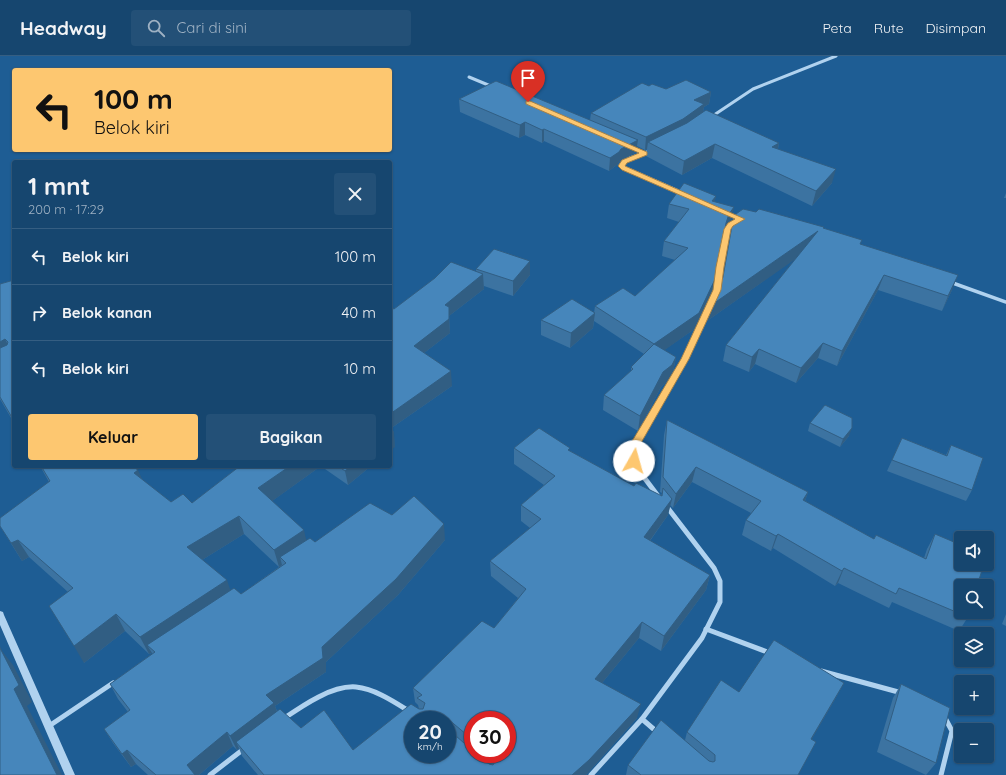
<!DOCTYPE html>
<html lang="id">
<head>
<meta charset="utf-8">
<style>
	body { margin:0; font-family:Quicksand,sans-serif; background:#235077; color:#f1f3f6; height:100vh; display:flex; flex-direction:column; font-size:15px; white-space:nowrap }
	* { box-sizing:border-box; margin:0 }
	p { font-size:13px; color:#9eb1c3 }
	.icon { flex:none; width:22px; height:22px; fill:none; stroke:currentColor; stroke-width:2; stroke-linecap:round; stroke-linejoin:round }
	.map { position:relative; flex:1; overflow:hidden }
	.panel { position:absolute; left:12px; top:104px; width:380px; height:308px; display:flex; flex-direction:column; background:#16466f; border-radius:4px; box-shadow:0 1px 3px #0004,0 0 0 1px #355e82 }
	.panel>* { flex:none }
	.guide { position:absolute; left:12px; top:12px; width:380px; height:84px; border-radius:4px; box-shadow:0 1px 3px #0004,0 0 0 1px #355e82; background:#fdc770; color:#111; overflow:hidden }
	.controls { position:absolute; left:954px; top:475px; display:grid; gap:8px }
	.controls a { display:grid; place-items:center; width:40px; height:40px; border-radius:4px; background:#16466f; box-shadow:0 1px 3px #0004,0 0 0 1px #355e82; font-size:20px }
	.speed { position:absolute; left:404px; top:655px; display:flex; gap:8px; font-size:20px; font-weight:700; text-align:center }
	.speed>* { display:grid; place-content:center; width:52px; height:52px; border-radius:50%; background:#16466f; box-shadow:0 1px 3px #0004,0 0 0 1px #355e82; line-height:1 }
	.speed small { font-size:10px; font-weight:400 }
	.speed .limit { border:6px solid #d22; background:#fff; color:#111 }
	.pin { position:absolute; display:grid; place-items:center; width:34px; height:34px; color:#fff; margin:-41px -17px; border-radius:50% 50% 50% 0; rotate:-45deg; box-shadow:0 0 4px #0007 }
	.pin .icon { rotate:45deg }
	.me { position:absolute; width:44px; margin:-22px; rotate:7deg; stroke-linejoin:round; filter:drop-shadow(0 0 3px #0008) }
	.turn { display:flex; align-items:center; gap:14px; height:84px; padding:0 16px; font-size:18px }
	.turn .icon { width:52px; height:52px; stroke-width:2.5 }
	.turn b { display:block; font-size:28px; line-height:34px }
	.round { display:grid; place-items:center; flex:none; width:42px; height:42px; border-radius:4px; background:#235077 }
	.summary { display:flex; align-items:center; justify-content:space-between; height:68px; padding:0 16px }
	h1 { font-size:24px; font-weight:700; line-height:30px }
	.button { display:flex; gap:8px; margin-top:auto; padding:8px 16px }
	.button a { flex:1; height:46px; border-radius:4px; background:#fdc770; color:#111; font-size:16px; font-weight:700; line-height:46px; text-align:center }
	.button a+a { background:#235077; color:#f1f3f6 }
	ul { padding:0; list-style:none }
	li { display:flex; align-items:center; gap:12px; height:56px; padding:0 16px; border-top:1px solid #355e82 }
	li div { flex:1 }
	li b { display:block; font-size:15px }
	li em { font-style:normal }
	header { display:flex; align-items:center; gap:24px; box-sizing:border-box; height:56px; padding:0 20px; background:#16466f; border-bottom:1px solid #355e82 }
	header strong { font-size:19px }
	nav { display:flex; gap:22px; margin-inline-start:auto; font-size:14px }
	.search { width:280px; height:36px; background:#235077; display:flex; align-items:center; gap:10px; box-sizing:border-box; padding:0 14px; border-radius:4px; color:#9eb1c3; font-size:15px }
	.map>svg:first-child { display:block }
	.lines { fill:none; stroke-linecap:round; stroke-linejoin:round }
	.minor-far2 { stroke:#b0d2ef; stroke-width:3 }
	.minor-far1 { stroke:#b0d2ef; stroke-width:3.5 }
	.minor { stroke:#b0d2ef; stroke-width:5 }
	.tertiary { fill:#b0d2ef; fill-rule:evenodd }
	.wall { fill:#3c73a1; fill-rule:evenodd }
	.shaded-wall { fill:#315e83 }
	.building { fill:#4686bb; stroke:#315e83; fill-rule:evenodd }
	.route { fill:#fdc770; stroke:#a48149 }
</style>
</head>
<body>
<header>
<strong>Headway</strong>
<div class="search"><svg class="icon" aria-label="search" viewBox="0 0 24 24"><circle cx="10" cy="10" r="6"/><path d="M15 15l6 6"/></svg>Cari di sini</div>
<nav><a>Peta</a><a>Rute</a><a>Disimpan</a></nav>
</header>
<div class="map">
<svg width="1006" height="719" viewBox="0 0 1006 719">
	<rect width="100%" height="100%" fill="#1e5d94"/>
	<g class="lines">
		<!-- minor-far2 -->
		<g class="minor-far2">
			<polyline points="469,21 493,31"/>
			<polyline points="711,61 753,33 836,0"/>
			<polyline points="650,95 630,102 621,108 621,110 683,137"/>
			<polyline points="726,183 730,168 737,165"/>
		</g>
		<!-- minor-far1 -->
		<g class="minor-far1">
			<polyline points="950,226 1006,246"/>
			<polyline points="716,238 726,182"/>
			<polyline points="640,417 634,405 636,387 685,303 711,247"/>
		</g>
		<!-- minor -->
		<g class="minor">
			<polyline points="640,416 658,440"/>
			<polyline points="706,573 770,597"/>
			<polyline points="821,615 902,637"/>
			<path d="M283,663C302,650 332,629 356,631C375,633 393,645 409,655"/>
			<polyline points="49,670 113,627"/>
			<polyline points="657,676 642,663 702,582 720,546 720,525 714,512 667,451"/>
			<polyline points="210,719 245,692"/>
			<polyline points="591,719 642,663"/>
			<polyline points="941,719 952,675 944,660"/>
		</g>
		<!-- tertiary -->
		<polygon class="tertiary" points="0,555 3,556 4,559 75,719 65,719 0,569"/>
	</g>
	<!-- wall -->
	<g class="wall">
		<polygon points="649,30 666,33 711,36 709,48 704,51 703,56 779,87 778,93 832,127 812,150 712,102 682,119 646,100 647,93 645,94 637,90 636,96 619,106 618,108 609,115 544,85 542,87 525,79 519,82 460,56 459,43 590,64 591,57"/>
		<polygon points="1006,137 1006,142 1004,142"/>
		<polygon points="716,140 714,146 731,165 726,172 724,179 714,234 696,272 664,294 676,301 673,316 669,324 661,331 638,375 603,354 604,339 631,315 631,311 644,298 594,265 593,272 570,292 541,279 541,264 594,257 595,250 635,240 675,204 662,200 664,185 679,166 667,162 669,148"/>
		<polygon points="733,164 824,172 861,189 952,234 942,255 878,234 837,310 818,302 796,327 755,308 749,316 723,305 726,289 796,202 707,265 710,250 722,222"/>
		<polygon points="530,205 530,219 513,240 484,230 484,233 449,260 450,277 424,297 452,330 390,373 394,253 476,216 476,213"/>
		<polygon points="14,224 14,367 0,343 0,228"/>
		<path d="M667,364L808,436L805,445L874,483L924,502L927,493L935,478L968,561L959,575L892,546L889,552L838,527L835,530L773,492L771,495L742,479L746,464L751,457L692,426L673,452L670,449L668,459L650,485L710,519L706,534L661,595L639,582L602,627L637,662L586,719H258L242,700L239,692L237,694L233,690L199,719H148L136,708L131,711L113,687L104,673L128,656L118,643L110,628L152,598V597L149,598L125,575L84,607L68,536L29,501L22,505L0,470L49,426L40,410H132L141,423L171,446L192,447L240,410H321L272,445L306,484L315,486L392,459L445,484L398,539L326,606V616L275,650L277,655L301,672L353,694L419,653L418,649L415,646L413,632L494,572L518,542L491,520L490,505L530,472L521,465V449L544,429L514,408V392L570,395L634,430L661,440L662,437L660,436L664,379ZM244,478L279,511L282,509L241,538L230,534L202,504ZM413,664H447V698ZM473,664L507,698H473Z"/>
		<polygon points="810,367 849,380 840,391 808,375"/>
		<polygon points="902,382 946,399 951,389 972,434 966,445 887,415"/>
		<polygon points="325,410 371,410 348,429 325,413"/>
		<polygon points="1006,558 1006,570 1002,568"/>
		<polygon points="844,627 834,645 811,684 816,686 798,719 626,719 628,709 685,684 687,676 739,636"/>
		<polygon points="901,628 936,707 926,719 877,696 893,642"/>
	</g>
	<!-- shaded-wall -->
	<g class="shaded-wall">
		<polygon points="711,36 709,48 704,51 702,61 648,86 647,93 645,94 646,81 694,44"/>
		<polygon points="525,66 525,79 519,82 520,69"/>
		<polygon points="544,73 544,85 542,87 542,74"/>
		<polygon points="638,84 636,96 619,106 618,108 609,115 610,102 621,93"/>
		<polygon points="779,87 776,101 772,91"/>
		<polygon points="715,88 712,102 682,119 684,105"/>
		<polygon points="836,113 832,127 812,150 816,135"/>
		<polygon points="716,140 713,154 712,145"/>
		<polygon points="734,151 731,165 726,172 723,181 726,167 729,158"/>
		<polygon points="818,175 814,190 707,265 710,250"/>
		<polygon points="530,205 530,219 513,240 513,225"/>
		<polygon points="483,218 484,233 449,260 450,277 415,304 414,290 445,249"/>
		<polygon points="717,219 714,234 696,272 652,303 654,288"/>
		<polygon points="884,219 878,234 837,310 842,295"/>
		<polygon points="958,219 952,234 942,255 948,240"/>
		<polygon points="595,257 593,272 570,292 571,277"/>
		<polygon points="5,283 14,301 0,308 0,286"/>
		<polygon points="823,287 818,302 796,327 801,312"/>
		<polygon points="759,293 755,308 749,316 752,301"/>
		<polygon points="676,301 673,316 669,324 661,331 638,375 640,360 663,316"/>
		<polygon points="451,315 452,330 390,373 390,358"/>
		<polygon points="852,372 849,380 840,391 843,383"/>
		<polygon points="394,376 395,391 390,395 390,379"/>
		<polygon points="290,410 321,410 264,451 258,432"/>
		<polygon points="351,410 371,410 348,429 345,415"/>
		<polygon points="696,411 692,426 673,452 676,438"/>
		<polygon points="138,414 146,432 134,417"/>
		<polygon points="808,436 803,451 803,444"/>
		<polygon points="672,443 668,459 641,497 644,481"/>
		<polygon points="239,460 244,478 194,509 187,491"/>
		<polygon points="444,468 445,484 398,539 326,606 326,616 275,650 279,661 236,686 239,692 237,694 230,680 266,639 322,591"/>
		<polygon points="304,474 308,492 280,501 282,509 279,511 274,494"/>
		<polygon points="778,478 773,492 771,495 776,480"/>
		<polygon points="18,484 29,501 22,505 11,487"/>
		<polygon points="844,512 838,527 835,530 842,515"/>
		<polygon points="710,519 706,534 661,595 664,580"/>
		<polygon points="227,524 233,542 147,589 152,597 149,598 140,581"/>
		<polygon points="116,558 125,575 84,607 74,590"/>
		<polygon points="642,566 639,582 593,638 595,623"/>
		<polygon points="0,590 2,595 13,609 32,646 27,650 62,719 56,719 14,633 0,597"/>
		<polygon points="844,627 834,645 802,700 811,683"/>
		<polygon points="641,648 637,662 587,718 586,719 572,719"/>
		<polygon points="227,676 233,690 199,719 193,719 187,709"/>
		<polygon points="127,694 136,708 131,711 122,698"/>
	</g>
	<!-- building -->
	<g class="building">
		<polygon points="686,24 711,36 694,44 704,48 683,63 646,81 591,57 642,27 649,30 652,28 666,33"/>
		<polygon points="496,25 638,84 621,93 619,96 610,102 544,73 542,74 525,66 520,69 459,43"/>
		<polygon points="706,54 779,87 772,91 836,113 816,135 715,88 684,105 648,86 687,67"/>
		<polygon points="684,127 716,140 712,145 734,151 729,158 726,167 717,219 699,257 654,288 595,250 623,232 635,240 688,192 664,185 689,153 669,148"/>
		<polygon points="743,153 756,156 759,153 820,170 824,171 823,172 862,184 860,188 958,219 948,240 884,219 842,295 823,287 801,312 759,293 752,301 726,289 818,175 710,250 723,221 733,164 736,158"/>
		<polygon points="494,193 530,205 513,225 476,213"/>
		<polygon points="451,206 483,218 445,249 449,251 449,263 414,290 451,315 390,358 390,251 394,253 435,222"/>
		<polygon points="14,224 14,365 0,341 0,292 7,289 8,286 5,283 0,286 0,228"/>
		<polygon points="572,243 595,257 571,277 541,264"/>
		<polygon points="654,288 676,301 672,309 663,316 640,360 604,339 633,313 631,311"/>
		<polygon points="825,349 852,362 852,372 843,383 810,367"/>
		<polygon points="667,364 808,436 803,444 874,483 876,479 926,503 935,478 961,489 961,508 984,508 977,530 961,530 961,556 969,556 968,561 899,532 896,538 844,512 842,515 778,478 776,480 746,464 761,445 696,411 676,438 663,421"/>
		<path d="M539,372L570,392L568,394L634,430L636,427L662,440L663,432L672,443L644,481L710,519L664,580L642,566L595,623L641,648L589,704L572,719H264L236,686L280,653L301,672L324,654L353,694L411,648L419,653H423L425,647L417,642L422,639L413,632L482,565L494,572L526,533L490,505L541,463L521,449L555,420L514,392ZM445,662L448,663L473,684V664H507V698H488L496,704L493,709L489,708L477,698H473V695L447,672V698H413V664H442Z"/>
		<polygon points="390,374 394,376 390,379"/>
		<polygon points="902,382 947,400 951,389 983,402 972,434 892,404"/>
		<polygon points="41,410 132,410 138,414 134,417 171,446 183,438 192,447 240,410 290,410 258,432 304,474 274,494 239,460 187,491 227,524 140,581 116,558 74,590 49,550 73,532 18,484 11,487 0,470 0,462 50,425"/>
		<polygon points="338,410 351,410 345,415"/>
		<polygon points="414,440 444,468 396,523 322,591 323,602 266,639 274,647 230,680 227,676 187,709 195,719 156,719 127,694 122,698 104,673 130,654 110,628 155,596 147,589 234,532 241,538 286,507 280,501 310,482 315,486 370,447 392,459"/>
		<polygon points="774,584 844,627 811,683 816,686 798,719 641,719 628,709 661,664 709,705 713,706 715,705 715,699 687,676 721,624 739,636"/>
		<polygon points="0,592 19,629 14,633 57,719 0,719"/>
		<polygon points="901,628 950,652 936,707 885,683"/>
	</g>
	<!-- route -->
	<polygon class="route" points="526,45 530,45 647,96 647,99 627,107 625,110 745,163 733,170 731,173 724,211 721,234 689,303 641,387 639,405 634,409 630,405 631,387 681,303 713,234 716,211 724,173 728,167 735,163 622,114 618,110 622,104 639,97 526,48"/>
</svg>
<div class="controls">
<a><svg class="icon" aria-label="sound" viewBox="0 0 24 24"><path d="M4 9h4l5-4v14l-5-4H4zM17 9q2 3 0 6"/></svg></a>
<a><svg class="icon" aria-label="search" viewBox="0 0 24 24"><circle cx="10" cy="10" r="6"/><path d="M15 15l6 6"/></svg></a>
<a><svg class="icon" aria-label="layers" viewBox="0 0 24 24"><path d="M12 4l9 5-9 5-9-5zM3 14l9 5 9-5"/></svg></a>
<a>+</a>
<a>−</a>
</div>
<div class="speed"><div>20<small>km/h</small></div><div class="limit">30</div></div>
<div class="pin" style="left:528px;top:46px;background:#d93025"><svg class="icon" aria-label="arrive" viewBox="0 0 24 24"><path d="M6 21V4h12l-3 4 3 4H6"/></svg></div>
<svg class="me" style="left:634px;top:405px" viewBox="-20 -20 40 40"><circle r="19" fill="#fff"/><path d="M0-13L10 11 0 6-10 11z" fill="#fdc770"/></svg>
<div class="guide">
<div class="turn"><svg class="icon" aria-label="left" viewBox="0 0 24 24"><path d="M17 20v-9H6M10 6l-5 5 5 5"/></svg><div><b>100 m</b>Belok kiri</div></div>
</div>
<section class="panel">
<div class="summary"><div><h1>1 mnt</h1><p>200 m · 17:29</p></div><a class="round"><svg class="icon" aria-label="close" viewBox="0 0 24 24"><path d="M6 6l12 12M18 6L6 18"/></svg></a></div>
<ul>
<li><svg class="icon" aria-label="left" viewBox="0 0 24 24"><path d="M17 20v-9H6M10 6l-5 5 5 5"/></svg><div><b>Belok kiri</b></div><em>100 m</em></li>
<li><svg class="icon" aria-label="right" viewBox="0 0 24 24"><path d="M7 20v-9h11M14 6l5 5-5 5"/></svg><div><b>Belok kanan</b></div><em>40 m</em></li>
<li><svg class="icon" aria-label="left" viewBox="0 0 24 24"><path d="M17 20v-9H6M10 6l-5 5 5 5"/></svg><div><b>Belok kiri</b></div><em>10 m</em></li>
</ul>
<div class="button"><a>Keluar</a><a>Bagikan</a></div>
</section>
</div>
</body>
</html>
